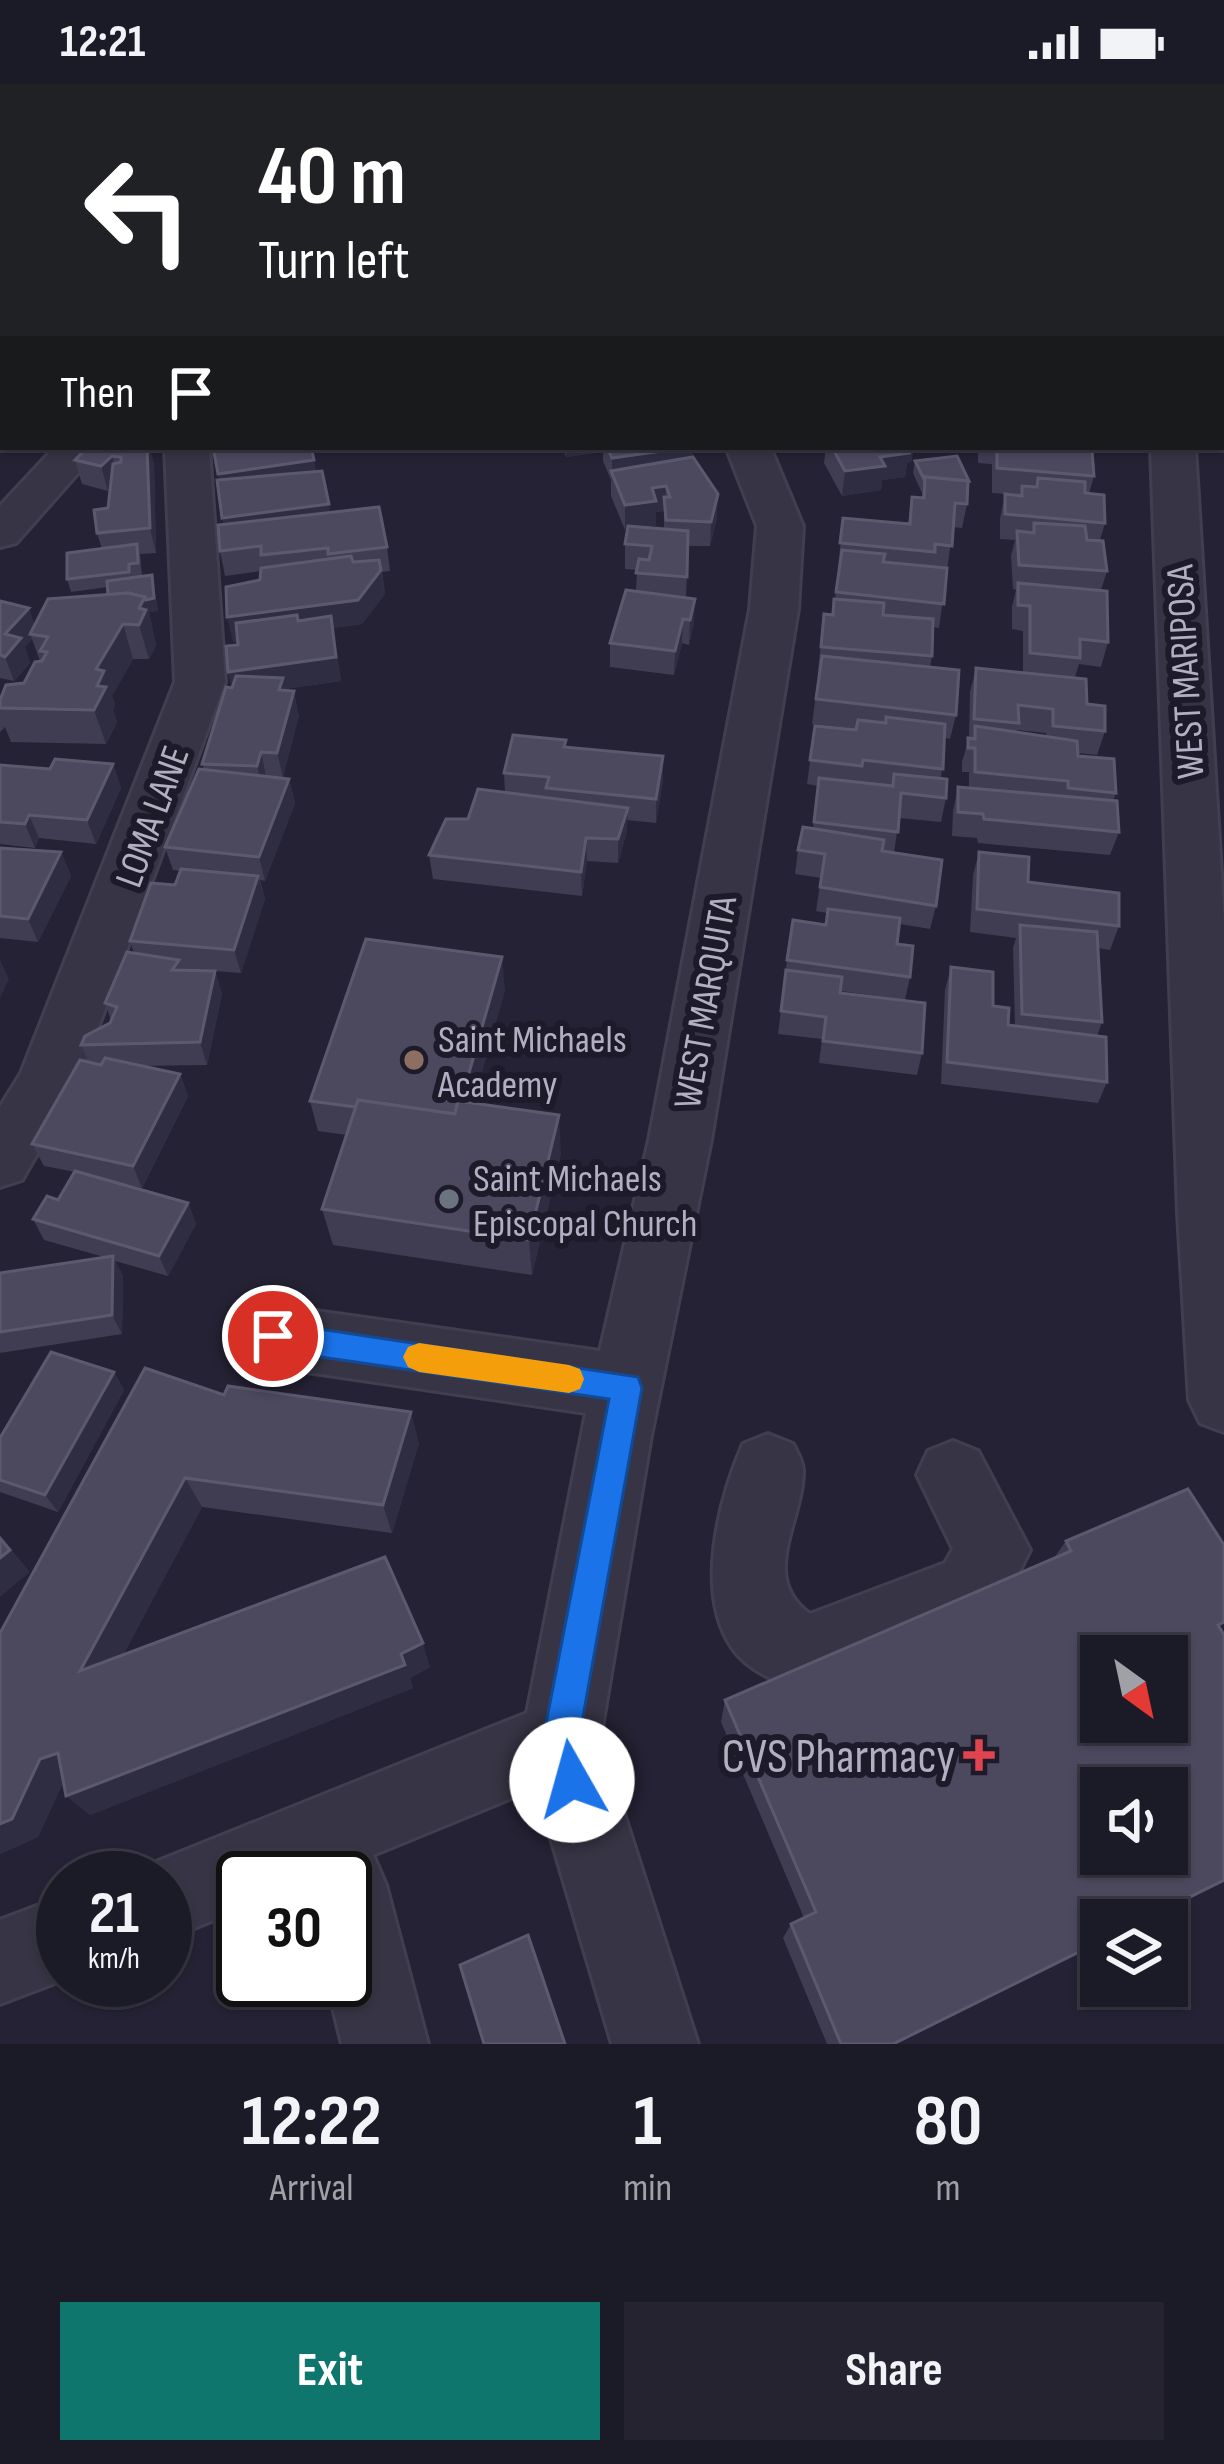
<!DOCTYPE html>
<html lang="en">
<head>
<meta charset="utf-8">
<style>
	body { margin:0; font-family:"Sofia Sans Condensed",sans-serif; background:#24232f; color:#f1f3f6; height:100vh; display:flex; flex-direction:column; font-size:45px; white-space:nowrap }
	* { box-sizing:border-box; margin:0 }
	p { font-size:39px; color:#a0a1a7 }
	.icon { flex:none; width:66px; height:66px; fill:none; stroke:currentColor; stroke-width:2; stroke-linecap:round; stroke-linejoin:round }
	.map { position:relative; height:1960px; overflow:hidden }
	.sheet { display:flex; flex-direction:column; background:#1b1a27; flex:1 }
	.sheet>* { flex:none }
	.hud { position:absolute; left:0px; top:0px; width:1224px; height:366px; box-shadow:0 3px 9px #0004,0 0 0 3px #393844; background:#202124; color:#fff; overflow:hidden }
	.needle { width:78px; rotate:147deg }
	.buttons { position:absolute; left:1080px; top:1551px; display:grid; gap:24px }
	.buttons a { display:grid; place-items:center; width:108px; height:108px; border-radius:0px; background:#1b1a27; box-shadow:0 3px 9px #0004,0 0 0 3px #393844; font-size:60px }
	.speed { position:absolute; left:36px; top:1767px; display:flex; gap:24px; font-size:60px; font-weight:700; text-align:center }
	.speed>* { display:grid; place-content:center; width:156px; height:156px; border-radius:50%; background:#1b1a27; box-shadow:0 3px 9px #0004,0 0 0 3px #393844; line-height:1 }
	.speed small { font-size:30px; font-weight:400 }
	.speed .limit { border:6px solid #111; border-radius:18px; background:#fff; color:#111 }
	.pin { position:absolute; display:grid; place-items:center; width:102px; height:102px; color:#fff; margin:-51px; border:6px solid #fff; border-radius:50%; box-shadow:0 3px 12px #0007 }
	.me { position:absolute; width:132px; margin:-66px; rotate:353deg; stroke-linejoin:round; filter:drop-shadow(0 0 9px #0008) }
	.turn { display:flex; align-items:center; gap:42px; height:252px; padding:0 60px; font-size:54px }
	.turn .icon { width:156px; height:156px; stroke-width:2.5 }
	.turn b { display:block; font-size:84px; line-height:102px }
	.then { display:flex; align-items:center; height:114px; padding:0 60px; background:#0003; gap:24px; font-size:45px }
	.eta { display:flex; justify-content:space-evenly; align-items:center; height:204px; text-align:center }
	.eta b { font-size:72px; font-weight:700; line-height:84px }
	.action { display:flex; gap:24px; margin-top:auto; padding:24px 60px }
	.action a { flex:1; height:138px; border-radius:0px; background:#0f766e; color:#fff; font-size:48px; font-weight:700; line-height:138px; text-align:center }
	.action a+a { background:#24232f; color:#f1f3f6 }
	.status { display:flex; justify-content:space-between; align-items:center; height:84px; padding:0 60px; background:#1b1a27; direction:ltr }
	.status svg { height:33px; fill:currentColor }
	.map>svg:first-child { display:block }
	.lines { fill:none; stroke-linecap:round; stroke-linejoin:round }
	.minor-casing { stroke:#403e4f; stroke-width:6 }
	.minor { fill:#373545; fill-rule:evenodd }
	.wall { fill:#403d53; fill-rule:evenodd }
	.shaded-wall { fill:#2f2d42 }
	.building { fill:#4c495f; stroke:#5c596f; stroke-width:3; fill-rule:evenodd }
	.route { fill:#1a73e8; stroke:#114b97; stroke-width:3 }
	.slow { fill:#f59e0b }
	.education-dot { fill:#8d6e63; stroke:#1d1a2a; stroke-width:4.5 }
	.worship-dot { fill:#6b7280; stroke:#1d1a2a; stroke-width:4.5 }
	.health-dot { fill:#e0444e; stroke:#1d1a2a; stroke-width:4.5 }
	.labels { text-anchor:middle; stroke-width:12; stroke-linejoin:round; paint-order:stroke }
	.street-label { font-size:39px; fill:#b2afc2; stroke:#1d1a2a }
	.poi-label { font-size:39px; fill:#b2afc2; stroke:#1d1a2a; text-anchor:start }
	.near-poi-label { font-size:48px; fill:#b2afc2; stroke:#1d1a2a; text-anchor:end }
</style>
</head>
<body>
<div class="status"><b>12:21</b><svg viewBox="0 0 49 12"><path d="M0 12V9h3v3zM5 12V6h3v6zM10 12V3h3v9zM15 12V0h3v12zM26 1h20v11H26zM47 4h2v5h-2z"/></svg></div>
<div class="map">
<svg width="1224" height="1960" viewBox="0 0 1224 1960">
	<rect width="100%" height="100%" fill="#242234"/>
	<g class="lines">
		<!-- minor casing -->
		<g class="minor-casing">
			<g id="minor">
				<polygon points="14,0 50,0 12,3"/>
				<polygon points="114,0 148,0 149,3 115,3"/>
				<polygon points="549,0 583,0 584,3 550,3"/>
				<rect x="928" y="0" width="34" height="3"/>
				<polygon points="55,363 101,363 16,459 0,463 0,422"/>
				<polygon points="165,363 209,363 225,598 78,998 22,1096 0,1103 0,1023 21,989 175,598"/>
				<polygon points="726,363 770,363 803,442 798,525 711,1056 651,1352 600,1655 698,1960 612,1960 536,1704 373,1771 386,1801 428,1960 342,1960 326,1896 345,1896 345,1794 243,1794 243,1824 165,1856 165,1794 132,1794 136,1786 527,1629 586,1329 273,1283 249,1274 239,1252 249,1230 273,1221 600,1267 649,1056 750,525 757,442"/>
				<polygon points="1151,363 1195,363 1224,838 1224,1348 1200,1339 1189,1316 1178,1129"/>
				<path d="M768,1350L793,1360C797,1368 803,1378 803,1387C803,1438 758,1493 810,1530L945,1479L953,1465L917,1391L928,1367L953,1357L978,1367L1030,1466L997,1532L803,1609C781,1600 747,1586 733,1565C694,1510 719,1416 743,1360Z"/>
				<polygon points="63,1812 63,1896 0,1920 0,1836"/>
			</g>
		</g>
		<!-- minor -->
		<use href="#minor" class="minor"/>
	</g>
	<!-- wall -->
	<g class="wall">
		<polygon points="163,0 251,0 248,3 164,3"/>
		<polygon points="775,0 882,0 882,3 774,3"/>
		<polygon points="1130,0 1224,0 1224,123 1221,123 1221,3 1129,2"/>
		<rect x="0" y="137" width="3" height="72"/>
		<polygon points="3,212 3,249 0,249 0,213"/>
		<polygon points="1224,219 1224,294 1223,295 1221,293 1221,220"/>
		<polygon points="0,251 3,252 3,351 0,354"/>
		<polygon points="87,363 149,363 154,380 156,469 140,470 142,492 133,493 152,491 158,527 149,528 156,561 149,575 133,575 112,612 115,621 113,626 117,638 106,660 11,658 5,643 0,648 0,616 24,599 40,577 32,555 25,563 30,579 14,597 0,594 0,517 29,524 34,541 108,511 108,503 71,508 67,495 102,465 97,449 108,424 111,404 108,407 82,400 75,376"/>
		<path d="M562,363H693L692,373L717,434L710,462H688L686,514L694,539L689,561L682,559L674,591L610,583V559L636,508L637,486L625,485V460L628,445L625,446L611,412V396L603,377V368L566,373ZM664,427V445L643,443L656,442V428Z"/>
		<polygon points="826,363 914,363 911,378 907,379 905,393 882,396 881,406 842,412 824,379"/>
		<path d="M978,363H1096L1093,375L1094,392L1089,410L1105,439L1100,456L1107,487L1101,506L1108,558L1101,583L1079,580L1075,593L1087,620L1105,647L1097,671L1078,669V672L1116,709L1113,717L1119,748L1110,771L978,759L977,754L952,752L953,727L958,703L969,704V688H962V678L969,654L970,608L976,584L1023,589V547L1012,545V523L1016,506L1013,505L1011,472L1015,456L1000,455V435L1005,410L1020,411L992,409V380L978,379ZM1017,646L1046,649V652L1016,648Z"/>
		<polygon points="915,377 967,420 962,444 953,443 939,544 933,543 932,572 930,583 956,631 950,655 945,654 941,695 946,714 941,738 899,734 894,769 936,822 930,845 900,840 897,860 910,893 905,916 841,907 840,909 922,969 917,991 819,979 822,955 778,950 787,876 825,841 827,829 816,827 821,794 795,790 798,766 813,745 818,702 807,700 815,642 857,645 812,640 819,587 818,587 824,530 831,530 835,515 843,434 908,440 912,413 922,414 922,409 913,389"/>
		<polygon points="316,387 330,428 387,463 390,487 382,488 385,510 362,540 333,544 341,597 285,605 299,631 283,693 289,695 295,719 265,797 260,796 265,815 241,889 215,887 222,910 207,981 141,982 180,990 188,1012 142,1104 104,1095 188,1119 196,1140 168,1192 115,1177 123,1192 122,1250 0,1269 0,1189 104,1173 44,1156 33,1135 58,1116 75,1088 44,1082 32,1060 89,978 81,961 110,939 111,936 105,919 134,869 130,857 175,801 180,787 173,786 165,763 204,686 202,680 232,604 228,588 238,561 238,557 233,558 260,496 261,487 225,492 220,467 224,441"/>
		<polygon points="566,663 663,696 656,739 627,736 627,747 618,779 587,777 582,812 433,795 429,771 468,735 505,709 504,689"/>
		<polygon points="113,680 121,704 96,760 39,754 35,764 0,760 0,681 50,685"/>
		<polygon points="0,764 61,768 71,792 38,858 0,854"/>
		<polygon points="979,768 1028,798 1119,842 1110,866 1098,864 1102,938 1097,952 1107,998 1098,1019 941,1000 945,906 951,883 993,922 1008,941 1015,942 1013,864 1016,854 970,848 973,791"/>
		<polygon points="505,906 473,1019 561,1069 532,1191 333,1161 322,1125 347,1051 318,1047 310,1017"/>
		<polygon points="114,1288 124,1306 58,1428 0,1408 0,1354"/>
		<polygon points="224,1311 419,1359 392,1449 202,1423 123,1571 430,1583 410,1594 413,1604 90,1731 63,1698 38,1753 0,1770"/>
		<polygon points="1066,1457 1224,1798 1147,1836 1101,1836 897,1960 827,1960 783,1854 791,1840 804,1834 721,1638 725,1616 1054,1474"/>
	</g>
	<!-- shaded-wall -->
	<g class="shaded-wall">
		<polygon points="179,0 251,0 248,3 179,3"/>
		<polygon points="3,80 3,109 0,112 0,83"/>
		<polygon points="1224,197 1224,219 1221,220 1221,198"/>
		<polygon points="2,320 3,351 0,354 0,322"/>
		<polygon points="147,363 149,363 154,380 156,469 150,444"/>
		<polygon points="566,363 603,363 603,368 566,373"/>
		<polygon points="693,363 692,387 612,390 612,374"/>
		<polygon points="900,363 914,363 911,378 907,379 905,393 882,396 881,406 842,412 845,387"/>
		<polygon points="112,372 119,396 108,407 101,382"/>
		<polygon points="314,376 319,401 223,414 218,390"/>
		<polygon points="666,402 665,427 664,413 664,427 656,428 656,442 625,446 625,421 652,404"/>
		<polygon points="718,410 717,434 710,462 711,438"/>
		<polygon points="329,420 333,445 228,459 222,434"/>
		<polygon points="381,486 385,510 362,540 333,544 341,597 285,605 288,618 234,612 228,588 332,544 233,558 227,533"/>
		<polygon points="152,491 158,527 149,528 156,561 149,575 139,541 113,534"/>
		<polygon points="695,515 694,539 689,561 690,536"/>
		<polygon points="29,524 37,549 30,550 32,555 25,563 30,579 14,597 5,573 5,550"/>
		<polygon points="683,535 682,559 674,591 675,567"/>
		<polygon points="123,540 133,575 112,612 115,621 113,626 117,638 106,660 94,626 97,602 96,585"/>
		<polygon points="294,607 299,631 283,693 277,669"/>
		<polygon points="261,668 266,692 263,706 257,682"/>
		<polygon points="663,672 663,696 656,739 656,715"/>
		<polygon points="113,680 121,704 96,760 87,736"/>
		<polygon points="289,695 295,719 265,797 259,773"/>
		<polygon points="628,724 627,747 618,779 618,755"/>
		<polygon points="29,731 39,754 35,764 25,740"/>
		<polygon points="586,754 587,777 582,812 581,788"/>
		<polygon points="61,768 71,792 38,858 28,835"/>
		<polygon points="258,792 265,815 241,889 234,866"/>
		<polygon points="502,873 505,906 460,1067 456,1037"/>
		<polygon points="0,876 9,895 0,914"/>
		<polygon points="215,887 222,910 207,981 200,958"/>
		<polygon points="180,990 188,1012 142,1104 133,1082"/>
		<polygon points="559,1031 561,1069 532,1191 529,1156"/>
		<polygon points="188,1119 196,1140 168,1192 159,1172"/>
		<polygon points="113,1172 123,1192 122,1250 112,1231"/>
		<polygon points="114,1288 124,1306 58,1428 45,1411"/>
		<polygon points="411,1328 419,1359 392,1449 383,1421"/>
		<polygon points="185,1394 202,1423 102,1611 80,1587"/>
		<polygon points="0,1452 30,1488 0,1513"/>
		<polygon points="423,1559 430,1583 410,1594 413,1604 90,1731 66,1712 401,1570"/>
		<polygon points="58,1669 65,1695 38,1753 0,1770 0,1740 40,1675"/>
		<polygon points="1224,1796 1224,1798 1147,1836 1143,1836"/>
		<polygon points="1101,1857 1101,1859 897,1960 893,1960"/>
	</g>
	<!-- building -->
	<g class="building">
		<polygon points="44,0 86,0 85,3 44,3"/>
		<polygon points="429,0 521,0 496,3 431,3"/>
		<polygon points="628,0 726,0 728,3 629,3"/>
		<polygon points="820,0 881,0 881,3"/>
		<polygon points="1006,0 1086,0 1117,3 1006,3"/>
		<polygon points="1162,0 1224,0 1224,4 1221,3"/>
		<rect x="1221" y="8" width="3" height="20"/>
		<polygon points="1221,37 1224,38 1224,64 1221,64"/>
		<polygon points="0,65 3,66 3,80 0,83"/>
		<rect x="1221" y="77" width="3" height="23"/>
		<rect x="0" y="137" width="3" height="26"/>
		<rect x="0" y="178" width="3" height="19"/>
		<polygon points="1224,178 1224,197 1221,198 1221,179"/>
		<polygon points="1224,219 1224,240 1221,237 1221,220"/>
		<polygon points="1221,245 1224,245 1224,264 1221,261"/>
		<polygon points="0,251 3,252 3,271 0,271"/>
		<polygon points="0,278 3,278 3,308 0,307"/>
		<polygon points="87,363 147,363 150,444 97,449 94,426 108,424 113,380 121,378 121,373 112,372 101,382 75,376"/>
		<polygon points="213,363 311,363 314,376 218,390"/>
		<polygon points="607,363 690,363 612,374"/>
		<polygon points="832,363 905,363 909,369 880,373 885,382 845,387"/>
		<polygon points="997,363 1042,363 1092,367 1094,392 997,384"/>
		<polygon points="957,372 969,397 925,393 925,397 915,377"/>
		<polygon points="693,373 718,410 711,438 666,436 664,413 670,413 666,402 652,404 656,417 625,421 611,387"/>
		<polygon points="322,387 329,420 222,434 217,396"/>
		<polygon points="925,393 968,397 967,420 955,419 952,462 935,460 935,468 840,459 843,434 910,440 912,413 924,414"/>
		<polygon points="1038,394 1085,398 1085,409 1104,411 1105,439 1005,430 1005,410 1022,412 1022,402 1037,403"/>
		<polygon points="379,423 387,463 328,470 328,464 261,471 261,462 220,467 218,441"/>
		<polygon points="1034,439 1085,442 1087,456 1103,457 1107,487 1019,481 1017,447 1034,449"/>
		<polygon points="628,442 688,447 687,493 636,489 639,475 649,476 652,462 625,460"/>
		<polygon points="137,460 138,479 129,480 129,488 67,495 67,469"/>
		<polygon points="842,466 885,470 883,478 947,484 944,520 836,508"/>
		<polygon points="351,472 353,478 379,476 381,486 358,516 227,533 226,503 260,496 261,484"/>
		<polygon points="152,491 154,514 146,516 145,513 128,509 108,511 107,497"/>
		<polygon points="1018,499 1107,507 1108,558 1080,555 1080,574 1030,569 1030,522 1018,521"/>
		<polygon points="626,506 695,515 690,536 683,535 675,567 610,559"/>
		<polygon points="128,509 145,513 139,524 146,526 139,541 123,540 96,585 104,587 97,602 106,603 94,626 0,624 0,616 6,601 24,599 35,578 42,577 47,568 40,567 48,553 30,550 48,515"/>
		<polygon points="834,515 884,519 883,531 933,535 932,572 821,563 824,530 833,531"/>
		<polygon points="0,517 29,524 5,550 21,554 5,573 0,571"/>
		<polygon points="297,531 298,537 331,532 336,573 228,588 226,562 238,561 236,539"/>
		<polygon points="822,572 959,586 956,631 816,615"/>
		<polygon points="976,584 1086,595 1087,620 1105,622 1105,647 1053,642 1053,625 1018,621 1019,639 974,635"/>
		<polygon points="236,592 283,594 279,606 294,607 277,669 261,668 257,682 202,680 226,603 232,604"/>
		<polygon points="886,633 945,640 943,685 863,676 862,682 810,676 815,642 856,646 858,636 886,639"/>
		<polygon points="975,642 1077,657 1078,672 1114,675 1116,709 1068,704 1068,697 975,688 975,664 968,664 968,654 975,655"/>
		<polygon points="513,651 566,656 564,663 663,672 656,715 546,704 549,693 504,689"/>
		<polygon points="55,675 113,680 87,736 29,731 25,740 0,738 0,681 50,685"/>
		<polygon points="199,685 289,695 259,773 165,763"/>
		<polygon points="894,690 947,695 946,714 901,709 898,748 814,738 819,694 893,702"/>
		<polygon points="958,703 1117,717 1119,748 984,735 983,730 958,728"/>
		<polygon points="478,705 628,724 618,755 586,754 581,788 429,771 446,735 468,735"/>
		<polygon points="803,743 884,756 882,767 942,776 936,822 820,803 825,770 798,766"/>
		<polygon points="0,764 61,768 28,835 0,832"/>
		<polygon points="979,768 1029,773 1028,798 1119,809 1119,842 977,825"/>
		<polygon points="181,785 258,792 234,866 130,857 151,799 175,801"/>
		<polygon points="828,825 900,834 897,860 913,862 910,893 787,876 793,836 826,841"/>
		<polygon points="1020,841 1097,848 1102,938 1022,930"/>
		<polygon points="366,855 502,873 461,1017 458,1017 455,1030 358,1016 356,1023 310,1017"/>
		<polygon points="127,868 179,876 172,886 215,887 200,958 81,961 85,952 110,939 117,923 105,919"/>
		<polygon points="951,883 993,888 993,922 1009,924 1008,941 1106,953 1107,998 947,978"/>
		<polygon points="786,886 842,893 840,909 925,919 922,969 823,957 826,933 781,927"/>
		<polygon points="105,974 180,990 133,1082 32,1060 80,976 101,981"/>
		<polygon points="358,1016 455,1030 458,1017 559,1031 529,1156 322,1125"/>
		<polygon points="75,1087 188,1119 159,1172 33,1135 47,1112 58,1116"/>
		<polygon points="113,1172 112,1231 0,1248 0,1189"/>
		<polygon points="51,1268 114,1288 45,1411 0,1396 0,1354"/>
		<polygon points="145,1284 224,1311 228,1302 411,1328 383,1421 185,1394 80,1587 385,1473 423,1559 401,1570 405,1581 66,1712 58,1669 40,1675 12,1735 0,1740 0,1549"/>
		<path d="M1188,1405L1224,1461V1538L1218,1541L1224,1551V1796L1143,1836H1101V1857L893,1960H841L791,1840L816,1828L725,1616L1071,1467L1066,1457ZM1101,1572H1167V1638H1101ZM1101,1704H1167V1770H1101Z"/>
		<polygon points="0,1454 10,1466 0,1474"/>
		<polygon points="528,1851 565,1960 484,1960 460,1881"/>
	</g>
	<!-- route -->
	<polygon class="route" points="273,1238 638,1293 642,1304 579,1655 590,1696 585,1708 572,1714 559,1708 543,1655 609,1315 273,1266 262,1262 257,1252 262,1242"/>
	<!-- slow -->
	<polygon class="slow" points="419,1259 569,1281 580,1285 584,1295 580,1305 569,1309 419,1288 408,1283 403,1273 408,1263"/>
	<!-- markers -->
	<circle class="education-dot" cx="414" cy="976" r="12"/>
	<circle class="worship-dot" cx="449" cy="1115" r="12"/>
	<path class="health-dot" d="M973 1653h12v12h12v12h-12v12h-12v-12h-12v-12h12z"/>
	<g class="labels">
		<!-- street labels -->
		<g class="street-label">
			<text transform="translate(1184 588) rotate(-93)" y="14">WEST MARIPOSA</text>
			<text transform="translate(151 732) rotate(-70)" y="14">LOMA LANE</text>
			<text transform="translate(704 918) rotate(-80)" y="14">WEST MARQUITA</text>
		</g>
		<!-- poi labels -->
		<g class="poi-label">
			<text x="438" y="968">Saint Michaels<tspan x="438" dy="45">Academy</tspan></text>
			<text x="473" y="1107">Saint Michaels<tspan x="473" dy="45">Episcopal Church</tspan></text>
		</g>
		<!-- near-poi labels -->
		<g class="near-poi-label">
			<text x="955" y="1688">CVS Pharmacy</text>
		</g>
	</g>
</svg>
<div class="buttons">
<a><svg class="needle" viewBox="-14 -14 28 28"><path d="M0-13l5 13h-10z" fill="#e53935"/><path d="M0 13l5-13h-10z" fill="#a0a1a7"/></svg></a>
<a><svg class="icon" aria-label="sound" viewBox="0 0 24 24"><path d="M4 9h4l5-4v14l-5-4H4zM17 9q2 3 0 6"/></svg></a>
<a><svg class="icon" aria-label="layers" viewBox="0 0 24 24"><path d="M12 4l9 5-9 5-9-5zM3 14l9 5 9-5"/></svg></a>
</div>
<div class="speed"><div>21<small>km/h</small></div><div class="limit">30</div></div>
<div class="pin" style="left:273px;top:1252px;background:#d93025"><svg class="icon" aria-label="arrive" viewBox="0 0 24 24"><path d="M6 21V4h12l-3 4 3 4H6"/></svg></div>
<svg class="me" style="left:572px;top:1696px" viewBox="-20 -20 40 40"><circle r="19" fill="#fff"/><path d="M0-13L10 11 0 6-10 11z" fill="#1a73e8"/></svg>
<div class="hud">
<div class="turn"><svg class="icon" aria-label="left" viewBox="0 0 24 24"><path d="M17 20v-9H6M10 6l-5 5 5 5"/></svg><div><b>40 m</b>Turn left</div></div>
<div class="then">Then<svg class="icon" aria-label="arrive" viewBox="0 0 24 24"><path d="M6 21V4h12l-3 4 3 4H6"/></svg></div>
</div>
</div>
<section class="sheet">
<div class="eta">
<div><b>12:22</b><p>Arrival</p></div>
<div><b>1</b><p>min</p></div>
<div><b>80</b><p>m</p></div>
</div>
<div class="action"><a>Exit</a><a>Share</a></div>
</section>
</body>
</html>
